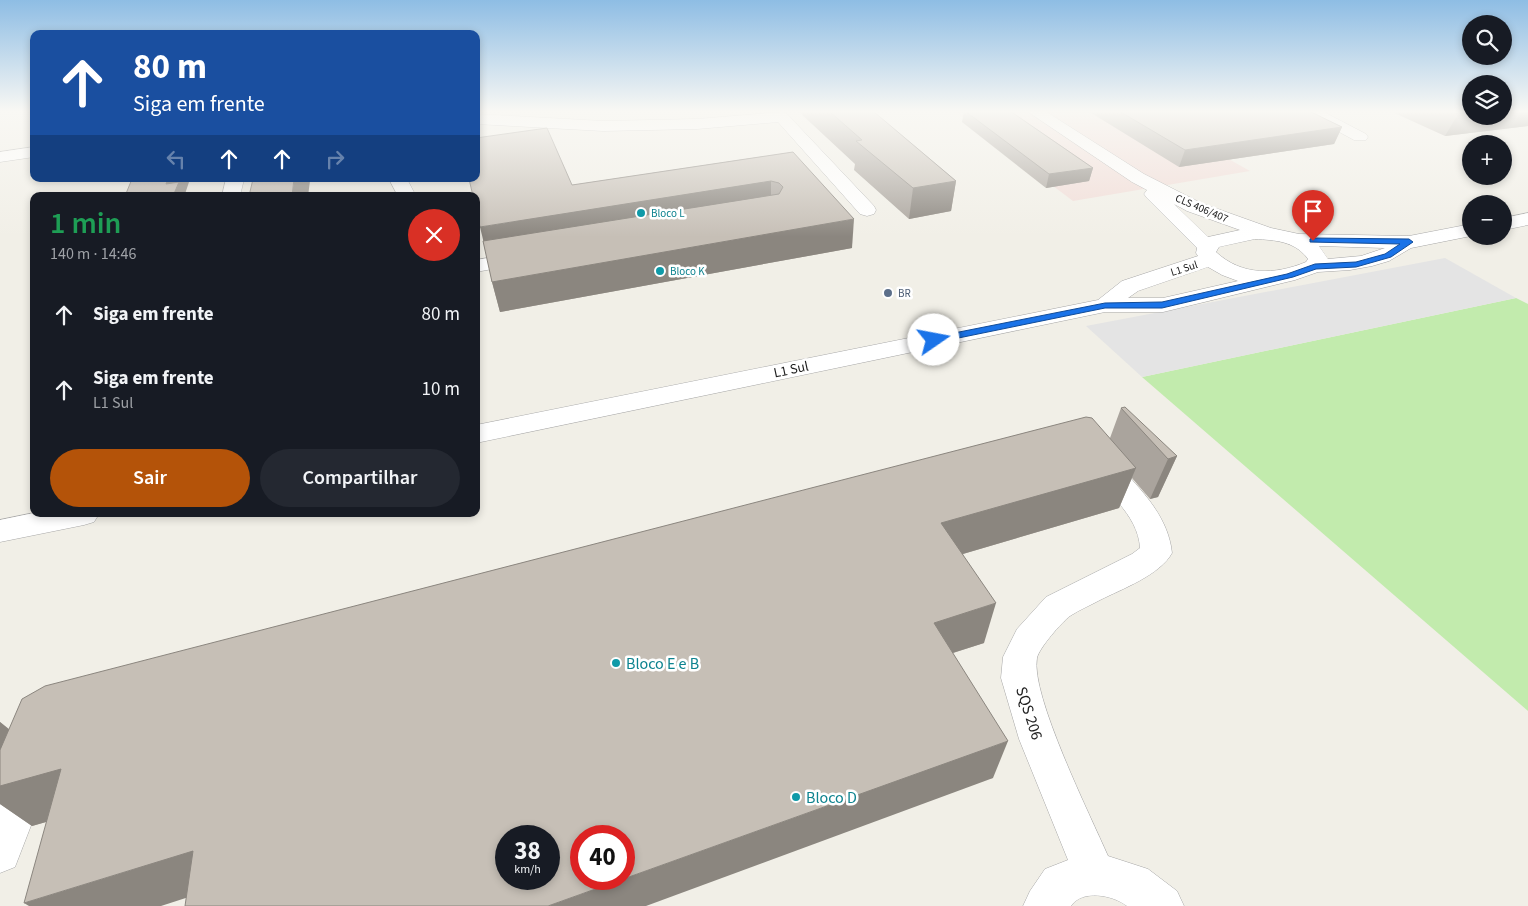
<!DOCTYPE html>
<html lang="pt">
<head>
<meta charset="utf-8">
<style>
	body { margin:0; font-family:"Source Sans 3",sans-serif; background:#242831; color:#f1f3f6; height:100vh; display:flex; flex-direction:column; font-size:19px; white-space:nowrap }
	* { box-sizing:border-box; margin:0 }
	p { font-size:16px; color:#9ea1a6 }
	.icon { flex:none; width:28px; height:28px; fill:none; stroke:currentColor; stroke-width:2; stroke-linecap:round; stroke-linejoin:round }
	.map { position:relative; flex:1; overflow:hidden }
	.sheet { position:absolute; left:30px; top:192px; width:450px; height:325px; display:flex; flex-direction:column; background:#171b24; border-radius:10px; box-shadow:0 2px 8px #0003 }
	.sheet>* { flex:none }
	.guide { position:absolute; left:30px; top:30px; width:450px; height:152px; border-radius:10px; box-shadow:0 2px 8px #0003; background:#1a4fa0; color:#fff; overflow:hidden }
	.buttons { position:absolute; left:1462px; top:15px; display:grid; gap:10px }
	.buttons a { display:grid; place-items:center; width:50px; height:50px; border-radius:50%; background:#171b24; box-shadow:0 2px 8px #0003; font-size:25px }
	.speed { position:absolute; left:495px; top:825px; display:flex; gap:10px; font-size:25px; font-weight:700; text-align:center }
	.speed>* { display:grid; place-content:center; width:65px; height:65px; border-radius:50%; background:#171b24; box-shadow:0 2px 8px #0003; line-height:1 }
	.speed small { font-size:12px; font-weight:400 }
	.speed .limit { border:8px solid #d22; background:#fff; color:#111 }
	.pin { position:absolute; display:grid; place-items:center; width:42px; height:42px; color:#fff; margin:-51px -21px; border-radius:50% 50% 50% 0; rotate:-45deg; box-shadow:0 0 5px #0007 }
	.pin .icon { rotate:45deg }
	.me { position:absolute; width:55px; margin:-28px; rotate:78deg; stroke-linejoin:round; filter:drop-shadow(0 0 4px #0008) }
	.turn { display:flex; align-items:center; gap:18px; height:105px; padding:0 20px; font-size:22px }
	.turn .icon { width:65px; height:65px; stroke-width:2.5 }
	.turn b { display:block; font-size:35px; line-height:42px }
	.lanes { display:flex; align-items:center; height:48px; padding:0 20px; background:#0003; justify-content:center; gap:25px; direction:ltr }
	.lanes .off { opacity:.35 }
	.round { display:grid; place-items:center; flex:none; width:52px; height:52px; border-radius:26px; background:#242831 }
	.summary { display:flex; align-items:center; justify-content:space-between; height:85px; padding:0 20px }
	h1 { font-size:30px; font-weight:600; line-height:38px; color:#1e9e55 }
	.action { display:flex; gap:10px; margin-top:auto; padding:10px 20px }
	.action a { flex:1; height:58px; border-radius:30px; background:#b45309; color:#fff; font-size:20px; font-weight:600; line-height:58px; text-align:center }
	.action a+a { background:#242831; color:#f1f3f6 }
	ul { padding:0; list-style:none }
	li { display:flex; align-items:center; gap:15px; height:75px; padding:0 20px }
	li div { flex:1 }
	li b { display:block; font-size:19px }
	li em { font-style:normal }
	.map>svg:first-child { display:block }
	.commercial { fill:#f1dcd7 }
	.grass { fill:#c2ebad }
	.parking { fill:#e4e4e4 }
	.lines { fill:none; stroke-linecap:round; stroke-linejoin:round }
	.minor-casing { stroke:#a7a7a7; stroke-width:1 }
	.tertiary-casing { stroke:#a7a7a7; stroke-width:1 }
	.minor { fill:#fff; fill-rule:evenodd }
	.tertiary { fill:#fff; fill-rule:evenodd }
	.wall { fill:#aaa49d }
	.shaded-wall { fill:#8b867f }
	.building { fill:#c6bfb6; stroke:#8b867f; fill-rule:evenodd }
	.route { fill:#1a73e8; stroke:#114b97 }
	.culture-dot { fill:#0f9aa8; stroke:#fff; stroke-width:2 }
	.service-dot { fill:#5c6f8a; stroke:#fff; stroke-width:2 }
	.labels { text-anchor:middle; stroke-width:5; stroke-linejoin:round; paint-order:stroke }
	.far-street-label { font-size:11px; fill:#202020; stroke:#fff }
	.far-culture-label { font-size:11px; fill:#0d838f; stroke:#fff; text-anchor:start }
	.far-service-label { font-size:11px; fill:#4e5e75; stroke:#fff; text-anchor:start }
	.street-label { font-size:14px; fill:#202020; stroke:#fff }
	.near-culture-label { font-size:16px; fill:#0d838f; stroke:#fff; text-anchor:start }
	.near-street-label { font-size:16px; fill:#202020; stroke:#fff }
</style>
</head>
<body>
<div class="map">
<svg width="1528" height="906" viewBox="0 0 1528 906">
	<rect width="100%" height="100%" fill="#f1efe7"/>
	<!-- commercial -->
	<polygon class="commercial" points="954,111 1143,111 1250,171 1073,201"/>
	<!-- grass -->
	<polygon class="grass" points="1516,298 1528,304 1528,711 1142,377"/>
	<!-- parking -->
	<polygon class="parking" points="1445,258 1516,298 1142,377 1086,326"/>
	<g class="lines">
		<!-- minor casing -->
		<g class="minor-casing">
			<g id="minor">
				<polygon points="1303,111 1322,111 1366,134 1368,137 1366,140 1354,140 1306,114"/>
				<polygon points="782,112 787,114 874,206 876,210 874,214 867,216 860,214 778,122 697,129 603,131 476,124 476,114 603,121 697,119"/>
				<polygon points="34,147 34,157 0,162 0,152"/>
				<polygon points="226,179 244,179 240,196 222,196"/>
				<polygon points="389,179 407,179 416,196 398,196"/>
				<polygon points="524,252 531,254 534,258 531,262 476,272 476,260"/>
				<path d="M1101,454L1111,457C1136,485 1168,513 1172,553C1160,575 1122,589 1100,600C1091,605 1079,610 1070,616C1062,622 1039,648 1037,658C1030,694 1091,817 1108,856L1148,869L1177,891L1184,906H1127C1113,895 1082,889 1071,906H1023L1030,891L1045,869L1068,860L1019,739L1001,678L1003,657L1017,629L1046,597L1132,554L1140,548C1138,513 1104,492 1087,464L1091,457Z"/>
				<polygon points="29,760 43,766 49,779 15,867 0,873 0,802 15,766"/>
			</g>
		</g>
		<!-- tertiary casing -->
		<g class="tertiary-casing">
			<g id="tertiary">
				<path d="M1027,111H1045L1144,174L1201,203L1271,228L1299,234L1409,236L1471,224V236L1411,248L1389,261L1372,266L1350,270L1318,272L1295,280L1163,312H1105L476,443V425L1098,300L1122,281L1198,256L1196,253L1197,248L1147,198L1144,194L1147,190L1132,182ZM1174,204L1187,211L1240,230L1208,237ZM1255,239C1275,240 1295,241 1308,259L1306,262C1275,275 1242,276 1216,252L1219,247ZM1319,246L1385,248L1361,256L1328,259ZM1208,267L1222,275L1238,281L1163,298H1128L1138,291Z"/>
				<polygon points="1528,213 1528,225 1504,230 1504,218"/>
				<polygon points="34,513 34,514 99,514 94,522 84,525 0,542 0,520"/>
			</g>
		</g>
		<!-- minor -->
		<use href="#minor" class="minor"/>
		<!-- tertiary -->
		<use href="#tertiary" class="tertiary"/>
	</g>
	<!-- wall -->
	<g class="wall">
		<polygon points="798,111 873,111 956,181 951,211 909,219 854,170 855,164"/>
		<polygon points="964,111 1010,111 1093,168 1089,181 1046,188 962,122"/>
		<polygon points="1088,111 1309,111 1342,127 1334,144 1179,167"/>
		<polygon points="1390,111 1528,111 1528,126 1445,136"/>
		<polygon points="793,152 852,248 500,312 492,282 484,241 572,185"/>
		<polygon points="1121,408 1177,456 1158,497 1150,499 1132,478 1119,508 963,554 984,643 953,653 993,778 186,898 46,822 32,826 0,804 0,722 9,729 1110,438"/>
	</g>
	<!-- shaded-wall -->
	<g class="shaded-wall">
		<polygon points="1504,111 1528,111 1528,126 1445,136 1458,114 1471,112 1471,116 1504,116"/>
		<polygon points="1342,127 1334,144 1179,167 1185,150"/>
		<polygon points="1093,168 1089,181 1046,188 1049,174"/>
		<polygon points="168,179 190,179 185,194 186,196 172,196 166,184"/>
		<polygon points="294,179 309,179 310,181 308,196 292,196"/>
		<polygon points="771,181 771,209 487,256 480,227"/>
		<polygon points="956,181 951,211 909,219 913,188"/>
		<polygon points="854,219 852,248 500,312 492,282"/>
		<polygon points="1177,456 1158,497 1150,499 1168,459"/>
		<polygon points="1136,468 1119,508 932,563 941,523"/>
		<polygon points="996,603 984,643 924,662 934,623"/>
		<polygon points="0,722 23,741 61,769 105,805 32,826 0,804"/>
		<polygon points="1008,741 993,778 646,906 548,906"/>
		<polygon points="193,851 232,883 161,906 29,906 24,903"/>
	</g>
	<!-- building -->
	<g class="building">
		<polygon points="829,111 873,111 956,181 913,188 856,141 862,140"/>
		<polygon points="965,111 1010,111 1093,168 1049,174"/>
		<polygon points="1119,111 1309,111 1342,127 1185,150"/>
		<polygon points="1450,111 1471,111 1471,112 1458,114"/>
		<polygon points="547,128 572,185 793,152 854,219 492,282 483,241 779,194 783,187 779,183 771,181 480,227 476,211 476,196 473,196 469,179 476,179 476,138"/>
		<polygon points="132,179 168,179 166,184 179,182 173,196 125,196"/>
		<polygon points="253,179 294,179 292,196 249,196"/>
		<polygon points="1125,407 1177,456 1168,459 1121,408"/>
		<path d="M1086,417L1092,418L1136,468L941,523L996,603L934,623L1008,741L548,906H185L193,851L24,903L61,769L0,786V750L22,699L45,686ZM506,836H549V879H506ZM581,836H624V879H581Z"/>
	</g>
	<!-- sky -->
	<linearGradient id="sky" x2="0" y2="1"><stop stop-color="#8ebde4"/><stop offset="0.47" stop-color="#f9f8f4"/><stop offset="1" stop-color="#f9f8f4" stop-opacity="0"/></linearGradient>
	<rect width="1528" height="237" fill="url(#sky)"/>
	<!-- route -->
	<polygon class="route" points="1313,238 1409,239 1413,242 1391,257 1356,267 1316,269 1293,277 1162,308 1105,308 934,343 930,340 934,337 1105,303 1162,302 1287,274 1315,264 1356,262 1385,254 1400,244 1310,242 1310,239"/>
	<!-- markers -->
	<g class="culture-dot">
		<circle cx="641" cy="213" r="5"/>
		<circle cx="660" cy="271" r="5"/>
		<circle cx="616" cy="663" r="5"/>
		<circle cx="796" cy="797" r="5"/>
	</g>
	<circle class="service-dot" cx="888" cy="293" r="5"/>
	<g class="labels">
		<!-- far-street labels -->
		<g class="far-street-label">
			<text transform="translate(1202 208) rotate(23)" y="4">CLS 406/407</text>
			<text transform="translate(1184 268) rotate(-18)" y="4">L1 Sul</text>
		</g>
		<!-- far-culture labels -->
		<g class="far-culture-label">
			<text x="651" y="217">Bloco L</text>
			<text x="670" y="275">Bloco K</text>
		</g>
		<!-- far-service labels -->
		<g class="far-service-label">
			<text x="898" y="297">BR</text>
		</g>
		<!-- street labels -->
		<g class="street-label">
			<text transform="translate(791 369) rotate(-12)" y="5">L1 Sul</text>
		</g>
		<!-- near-culture labels -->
		<g class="near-culture-label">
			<text x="626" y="669">Bloco E e B</text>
			<text x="806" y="803">Bloco D</text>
		</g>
		<!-- near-street labels -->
		<g class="near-street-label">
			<text transform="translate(1030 713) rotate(72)" y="6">SQS 206</text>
		</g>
	</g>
</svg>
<div class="buttons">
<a><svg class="icon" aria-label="search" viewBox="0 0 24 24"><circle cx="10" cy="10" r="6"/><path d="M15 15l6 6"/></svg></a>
<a><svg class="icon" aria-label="layers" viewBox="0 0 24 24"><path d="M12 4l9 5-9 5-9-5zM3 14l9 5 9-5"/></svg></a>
<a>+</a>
<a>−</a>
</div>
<div class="speed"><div>38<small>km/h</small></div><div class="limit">40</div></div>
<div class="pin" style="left:1313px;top:241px;background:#d93025"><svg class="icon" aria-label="arrive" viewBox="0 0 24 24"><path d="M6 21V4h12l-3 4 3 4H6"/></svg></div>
<svg class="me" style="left:934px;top:340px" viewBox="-20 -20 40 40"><circle r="19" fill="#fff"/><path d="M0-13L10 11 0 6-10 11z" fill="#1a73e8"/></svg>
<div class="guide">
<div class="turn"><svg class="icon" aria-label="ahead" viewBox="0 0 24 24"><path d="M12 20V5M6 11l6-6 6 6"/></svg><div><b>80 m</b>Siga em frente</div></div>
<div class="lanes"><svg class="icon off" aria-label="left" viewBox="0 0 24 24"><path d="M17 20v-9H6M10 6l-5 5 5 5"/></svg><svg class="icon" aria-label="ahead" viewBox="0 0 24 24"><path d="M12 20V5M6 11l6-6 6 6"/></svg><svg class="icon" aria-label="ahead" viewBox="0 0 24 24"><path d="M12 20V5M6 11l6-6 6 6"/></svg><svg class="icon off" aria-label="right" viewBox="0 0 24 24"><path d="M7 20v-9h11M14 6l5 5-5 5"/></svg></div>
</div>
<section class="sheet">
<div class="summary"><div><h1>1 min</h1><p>140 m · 14:46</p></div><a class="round" style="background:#d93025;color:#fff"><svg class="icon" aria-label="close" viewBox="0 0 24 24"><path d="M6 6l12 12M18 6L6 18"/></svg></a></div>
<ul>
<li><svg class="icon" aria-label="ahead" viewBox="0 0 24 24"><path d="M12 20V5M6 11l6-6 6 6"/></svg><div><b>Siga em frente</b></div><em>80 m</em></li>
<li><svg class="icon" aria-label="ahead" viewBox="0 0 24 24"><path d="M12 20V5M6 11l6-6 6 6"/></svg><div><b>Siga em frente</b><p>L1 Sul</p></div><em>10 m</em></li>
</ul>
<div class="action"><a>Sair</a><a>Compartilhar</a></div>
</section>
</div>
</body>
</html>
